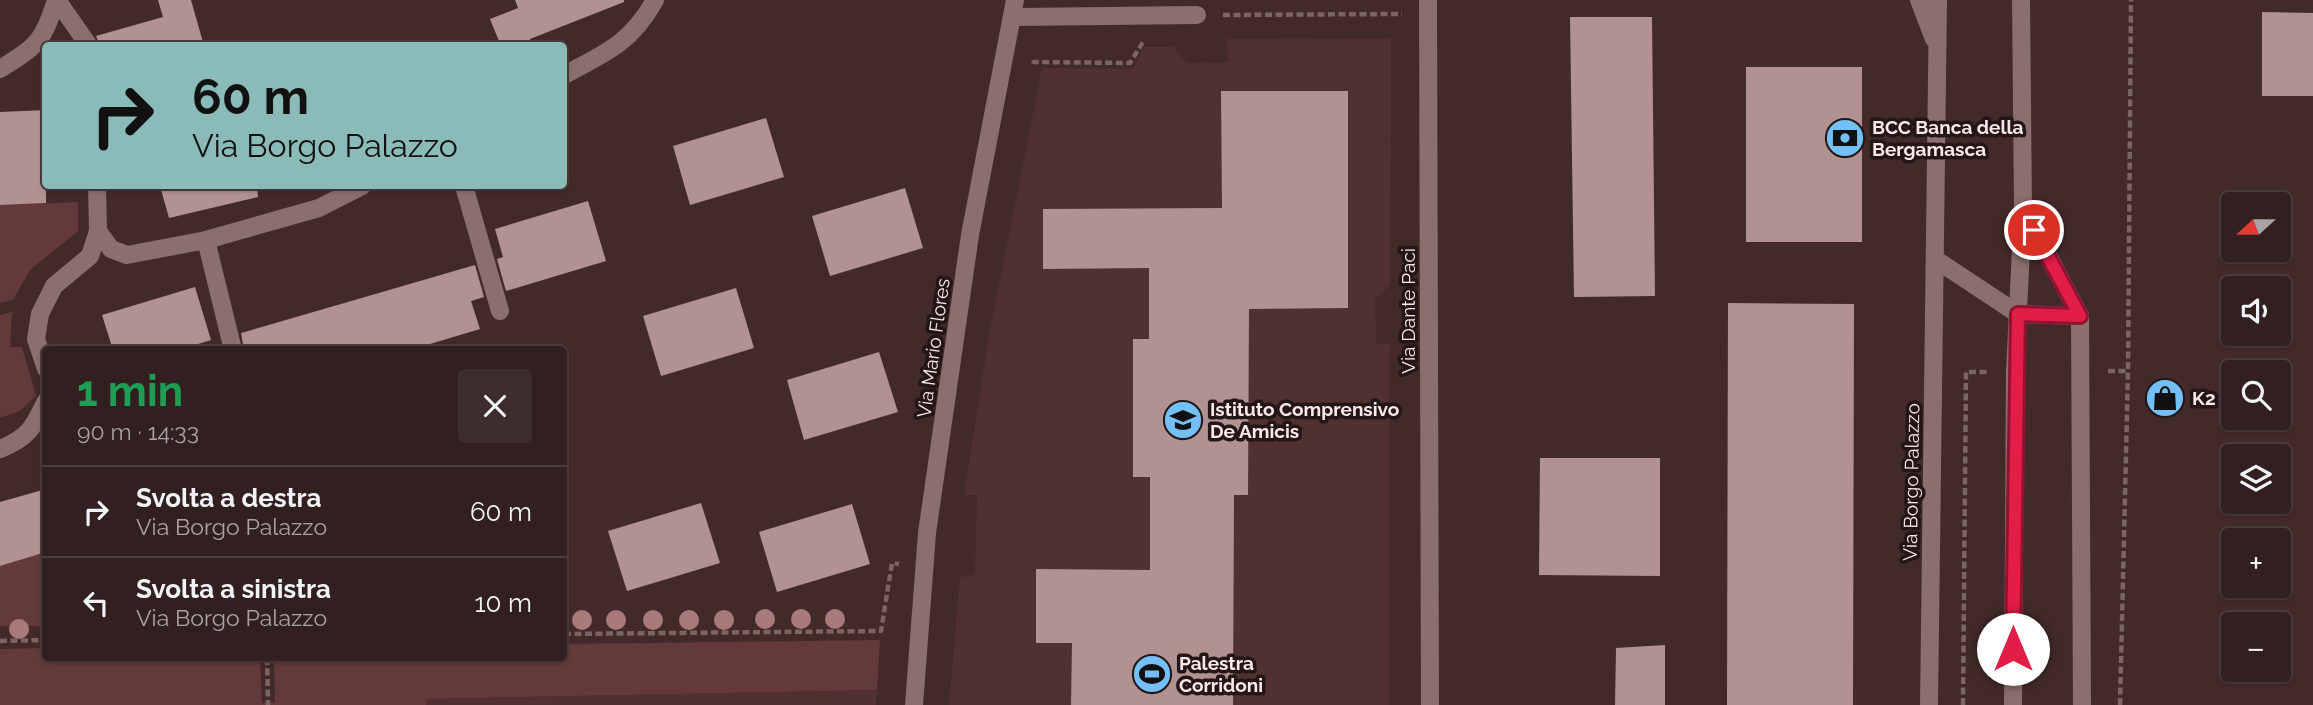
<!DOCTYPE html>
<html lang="it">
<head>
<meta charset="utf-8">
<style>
	body { margin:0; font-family:Raleway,sans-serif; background:#3d2d2d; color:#f1f3f6; height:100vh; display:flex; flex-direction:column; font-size:26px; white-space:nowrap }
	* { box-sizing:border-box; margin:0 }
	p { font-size:23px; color:#a8a3a5 }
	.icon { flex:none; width:38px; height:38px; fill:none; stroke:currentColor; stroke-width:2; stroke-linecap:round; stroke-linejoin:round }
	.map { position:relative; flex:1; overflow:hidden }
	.details { position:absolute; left:42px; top:346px; width:525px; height:315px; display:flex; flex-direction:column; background:#322020; border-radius:7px; box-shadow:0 2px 5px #0004,0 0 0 2px #4d3e3e }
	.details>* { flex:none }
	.banner { position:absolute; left:42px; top:42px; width:525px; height:147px; border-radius:7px; box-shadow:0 2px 5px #0004,0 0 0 2px #4d3e3e; background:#8bbbb9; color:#111; overflow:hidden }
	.needle { width:46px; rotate:249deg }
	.buttons { position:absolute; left:2221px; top:192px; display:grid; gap:14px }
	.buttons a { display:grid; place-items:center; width:70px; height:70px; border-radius:7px; background:#322020; box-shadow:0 2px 5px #0004,0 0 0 2px #4d3e3e; font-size:35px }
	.pin { position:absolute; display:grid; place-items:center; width:60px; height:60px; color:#fff; margin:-30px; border:4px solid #fff; border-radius:50%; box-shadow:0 2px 7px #0007 }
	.me { position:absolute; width:77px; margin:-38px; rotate:0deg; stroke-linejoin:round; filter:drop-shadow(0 0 5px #0008) }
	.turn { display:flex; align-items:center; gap:24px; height:147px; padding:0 35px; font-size:32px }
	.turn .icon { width:91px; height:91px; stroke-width:2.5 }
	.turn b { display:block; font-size:49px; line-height:60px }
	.round { display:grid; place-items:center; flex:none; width:74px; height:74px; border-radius:7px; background:#3d2d2d }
	.summary { display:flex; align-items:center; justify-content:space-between; height:119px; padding:0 35px }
	h1 { font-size:42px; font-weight:700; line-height:52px; color:#1e9e55 }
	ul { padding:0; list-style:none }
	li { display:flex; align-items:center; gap:21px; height:91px; padding:0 35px; border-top:2px solid #4d3e3e }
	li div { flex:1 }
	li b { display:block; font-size:26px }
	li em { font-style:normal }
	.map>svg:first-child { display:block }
	.built { fill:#513130 }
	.green { fill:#633939 }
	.building { fill:#b19291 }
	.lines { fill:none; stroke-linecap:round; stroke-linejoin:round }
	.path { stroke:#7b6464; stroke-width:4.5; stroke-dasharray:7 3.5; stroke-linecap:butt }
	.minor { stroke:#8b6e6e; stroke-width:18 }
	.secondary { stroke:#8b6e6e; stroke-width:18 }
	.tree { fill:#a87a79 }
	.route-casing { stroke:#92132f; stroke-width:18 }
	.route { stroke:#e11d48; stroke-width:12 }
	.labels { text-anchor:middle; stroke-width:7; stroke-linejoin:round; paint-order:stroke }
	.poi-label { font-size:19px; font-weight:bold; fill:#f9e8e7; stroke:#221616; text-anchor:start }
	.street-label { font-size:19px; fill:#f9e8e7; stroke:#221616 }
</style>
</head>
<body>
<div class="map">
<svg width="2313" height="705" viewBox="0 0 2313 705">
	<rect width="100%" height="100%" fill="#432a2a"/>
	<!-- built -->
	<g class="built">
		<polygon points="1391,38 1390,285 1375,299 1376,344 1390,344 1389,705 949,705 960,577 975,575 977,495 964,495 990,329 1042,68 1133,69 1144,47 1173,47 1187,63 1228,62 1227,39"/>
		<polygon points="877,690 876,705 426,705 426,699"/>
	</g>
	<!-- green -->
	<g class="green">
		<polygon points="78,202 78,231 30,270 13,300 0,303 0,205"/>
		<polygon points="12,312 10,347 22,347 36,396 20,411 0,418 0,315"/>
		<polygon points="45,552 45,626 0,626 0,566"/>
		<polygon points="880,640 877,690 426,699 426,705 0,705 0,649 45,648 46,658 260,658 262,703 275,702 274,658 564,658 564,644"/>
	</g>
	<!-- building -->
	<g class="building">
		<polygon points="158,0 191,0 204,46 100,46 96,36 163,17"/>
		<polygon points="515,0 624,0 624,2 530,39 532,46 501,46 490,19 518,8"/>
		<polygon points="2262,12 2313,13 2313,96 2262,96"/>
		<polygon points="1570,17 1652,17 1655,296 1574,297"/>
		<rect x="1746" y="67" width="116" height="175"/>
		<polygon points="1221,91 1348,91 1348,308 1249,309 1248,495 1234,495 1233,705 1071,705 1072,643 1036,643 1036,569 1150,570 1150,477 1133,477 1133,339 1149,339 1149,268 1043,269 1043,209 1222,208"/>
		<polygon points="46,110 46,203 0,205 0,112"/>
		<polygon points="766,118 784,177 690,205 673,146"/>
		<polygon points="160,186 257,186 258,197 169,218"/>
		<polygon points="905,188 923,248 830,276 812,216"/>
		<polygon points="588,201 606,261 506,291 497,259 503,257 495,229"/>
		<polygon points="475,265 484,297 471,301 480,329 410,350 244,350 241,333"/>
		<polygon points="195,287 211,340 179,350 113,350 102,315"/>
		<polygon points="736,288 754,348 661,376 643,316"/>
		<polygon points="1728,303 1854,304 1853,705 1727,705"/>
		<polygon points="879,352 898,412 804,440 787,380"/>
		<polygon points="1540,458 1660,458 1660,576 1539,575"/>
		<polygon points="46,489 46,552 0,566 0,502"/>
		<polygon points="701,503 720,563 627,591 608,531"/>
		<polygon points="852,504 870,564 777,592 759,532"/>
		<polygon points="1665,645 1665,705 1615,705 1616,648"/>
	</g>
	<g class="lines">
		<!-- path -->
		<g class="path">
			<polyline points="1223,15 1402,14"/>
			<polyline points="1033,64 1034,62 1130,63 1143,42"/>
			<polyline points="2108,371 2128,371"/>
			<polyline points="564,634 881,631 892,563 899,564"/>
			<polyline points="0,641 46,640"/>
			<polyline points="267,658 268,705"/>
			<polyline points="1963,705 1966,372 1988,372"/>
			<polyline points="2120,705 2128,371 2131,0"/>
		</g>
		<!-- minor -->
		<g class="minor">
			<polyline points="57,0 89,46"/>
			<polyline points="1428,0 1430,705"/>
			<polyline points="1919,0 1934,39"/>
			<polyline points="1012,17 1197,15"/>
			<path d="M0,69C37,46 43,42 56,0"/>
			<path d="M564,75C606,53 631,43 655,0"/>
			<polyline points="464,186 500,311"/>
			<polyline points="2023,208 2080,316 2082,705"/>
			<polyline points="98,231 111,249 127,255 206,240 319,208 362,186"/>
			<polyline points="206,240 233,350"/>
			<polyline points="1935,259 2018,314 2080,316"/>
			<polyline points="46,369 36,339 40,314 54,286 90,256 98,231 97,186"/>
			<path d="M0,449C28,438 33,428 46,401"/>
			<polyline points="914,705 927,533 970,235 1015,0"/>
			<polyline points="1929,705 1938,0"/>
		</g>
		<!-- secondary -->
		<polyline class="secondary" points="2013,705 2015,372 2023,208 2021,0"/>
	</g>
	<!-- trees -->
	<g class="tree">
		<circle cx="765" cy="619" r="10"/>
		<circle cx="801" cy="619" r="10"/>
		<circle cx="835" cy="619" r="10"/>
		<circle cx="582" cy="620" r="10"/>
		<circle cx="616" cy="620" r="10"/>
		<circle cx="653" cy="620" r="10"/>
		<circle cx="689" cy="620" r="10"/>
		<circle cx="724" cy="620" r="10"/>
		<circle cx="19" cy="629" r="10"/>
	</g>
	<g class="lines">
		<!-- route casing -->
		<g class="route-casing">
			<polyline id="route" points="2013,649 2018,314 2080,316 2034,230"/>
		</g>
		<!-- route -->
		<use href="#route" class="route"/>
	</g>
	<!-- icons -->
	<defs>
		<g id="bank-disc" transform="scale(2.0125)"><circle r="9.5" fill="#74c0f6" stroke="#221616"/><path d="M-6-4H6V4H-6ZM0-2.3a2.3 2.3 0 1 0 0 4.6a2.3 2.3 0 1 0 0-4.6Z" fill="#111"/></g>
		<g id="shop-disc" transform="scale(2.0125)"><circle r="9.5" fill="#74c0f6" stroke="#221616"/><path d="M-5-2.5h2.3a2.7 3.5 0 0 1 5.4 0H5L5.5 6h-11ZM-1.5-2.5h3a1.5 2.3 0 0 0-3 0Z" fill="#111"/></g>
		<g id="school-disc" transform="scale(2.0125)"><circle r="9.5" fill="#74c0f6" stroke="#221616"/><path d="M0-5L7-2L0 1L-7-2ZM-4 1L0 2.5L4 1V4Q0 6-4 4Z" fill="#111"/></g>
		<g id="stadium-disc" transform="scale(2.0125)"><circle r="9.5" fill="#74c0f6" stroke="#221616"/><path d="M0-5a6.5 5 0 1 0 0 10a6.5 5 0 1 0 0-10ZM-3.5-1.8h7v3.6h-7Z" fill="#111"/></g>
	</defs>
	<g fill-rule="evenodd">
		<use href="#bank-disc" x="1845" y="138"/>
		<use href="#shop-disc" x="2165" y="398"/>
		<use href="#school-disc" x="1183" y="420"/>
		<use href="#stadium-disc" x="1152" y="674"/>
	</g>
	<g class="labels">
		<!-- poi labels -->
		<g class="poi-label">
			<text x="1872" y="134">BCC Banca della<tspan x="1872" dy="22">Bergamasca</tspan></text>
			<text x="2192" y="405">K2</text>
			<text x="1210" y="416">Istituto Comprensivo<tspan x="1210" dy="22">De Amicis</tspan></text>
			<text x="1179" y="670">Palestra<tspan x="1179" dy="22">Corridoni</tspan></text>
		</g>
		<!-- street labels -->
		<g class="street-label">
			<text transform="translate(1408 311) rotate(-90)" y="7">Via Dante Paci</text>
			<text transform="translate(933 348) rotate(-82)" y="7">Via Mario Flores</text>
			<text transform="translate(1911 482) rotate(-89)" y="7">Via Borgo Palazzo</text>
		</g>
	</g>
</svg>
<div class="buttons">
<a><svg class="needle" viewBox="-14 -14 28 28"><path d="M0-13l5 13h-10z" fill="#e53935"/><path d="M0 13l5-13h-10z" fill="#a8a3a5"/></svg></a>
<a><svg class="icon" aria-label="sound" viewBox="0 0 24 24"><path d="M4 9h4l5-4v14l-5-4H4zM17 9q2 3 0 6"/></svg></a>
<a><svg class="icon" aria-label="search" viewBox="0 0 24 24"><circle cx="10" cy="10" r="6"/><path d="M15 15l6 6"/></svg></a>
<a><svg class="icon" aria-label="layers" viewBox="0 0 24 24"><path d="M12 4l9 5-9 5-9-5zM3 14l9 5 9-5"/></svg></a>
<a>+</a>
<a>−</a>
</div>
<div class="pin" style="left:2034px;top:230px;background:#d93025"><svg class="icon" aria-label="arrive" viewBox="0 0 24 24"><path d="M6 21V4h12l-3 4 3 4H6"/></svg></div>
<svg class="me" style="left:2013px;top:649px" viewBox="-20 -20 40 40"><circle r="19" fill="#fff"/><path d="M0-13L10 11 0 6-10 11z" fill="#e11d48"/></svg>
<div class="banner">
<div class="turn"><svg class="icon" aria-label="right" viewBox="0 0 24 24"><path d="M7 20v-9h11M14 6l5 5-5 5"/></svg><div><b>60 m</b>Via Borgo Palazzo</div></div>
</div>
<section class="details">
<div class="summary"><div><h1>1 min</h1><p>90 m · 14:33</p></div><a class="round"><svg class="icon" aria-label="close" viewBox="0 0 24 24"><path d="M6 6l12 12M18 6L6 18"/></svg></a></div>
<ul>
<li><svg class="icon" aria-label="right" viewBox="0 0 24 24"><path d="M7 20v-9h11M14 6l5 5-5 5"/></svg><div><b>Svolta a destra</b><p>Via Borgo Palazzo</p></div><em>60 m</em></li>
<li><svg class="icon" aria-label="left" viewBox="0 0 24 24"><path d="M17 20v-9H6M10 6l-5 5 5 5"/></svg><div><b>Svolta a sinistra</b><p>Via Borgo Palazzo</p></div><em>10 m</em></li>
</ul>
</section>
</div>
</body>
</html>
